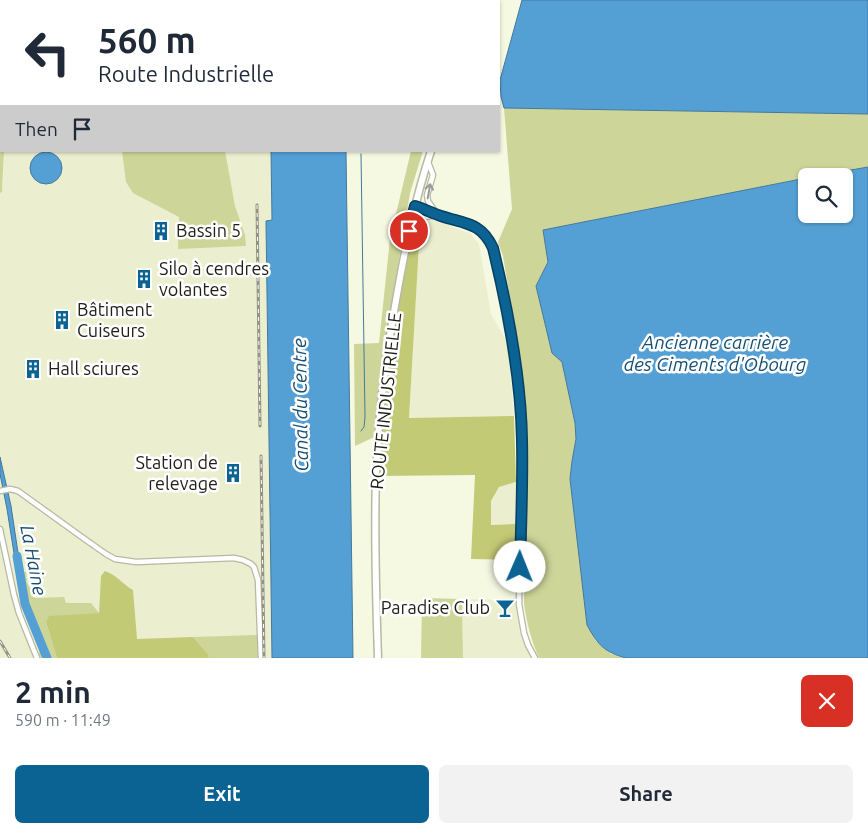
<!DOCTYPE html>
<html lang="en">
<head>
<meta charset="utf-8">
<style>
	body { margin:0; font-family:Ubuntu,sans-serif; background:#f2f2f3; color:#1f2937; height:100vh; display:flex; flex-direction:column; font-size:19px; white-space:nowrap }
	* { box-sizing:border-box; margin:0 }
	p { font-size:16px; color:#747a83 }
	.icon { flex:none; width:28px; height:28px; fill:none; stroke:currentColor; stroke-width:2; stroke-linecap:round; stroke-linejoin:round }
	.map { position:relative; height:658px; overflow:hidden }
	.sheet { display:flex; flex-direction:column; background:#fff; flex:1 }
	.sheet>* { flex:none }
	.top-card { position:absolute; left:0px; top:0px; width:500px; height:152px; box-shadow:0 1px 4px #0004; background:#fff; color:#1f2937; overflow:hidden }
	.tools { position:absolute; left:798px; top:168px; display:grid; gap:10px }
	.tools a { display:grid; place-items:center; width:55px; height:55px; border-radius:8px; background:#fff; box-shadow:0 1px 4px #0004; font-size:25px }
	.pin { position:absolute; display:grid; place-items:center; width:42px; height:42px; color:#fff; margin:-21px; border:2px solid #fff; border-radius:50%; box-shadow:0 1px 5px #0007 }
	.me { position:absolute; width:55px; margin:-28px; rotate:1deg; stroke-linejoin:round; filter:drop-shadow(0 0 4px #0008) }
	.turn { display:flex; align-items:center; gap:18px; height:105px; padding:0 15px; font-size:22px }
	.turn .icon { width:65px; height:65px; stroke-width:2.5 }
	.turn b { display:block; font-size:35px; line-height:42px }
	.then { display:flex; align-items:center; height:48px; padding:0 15px; background:#0003; gap:10px; font-size:19px }
	.round { display:grid; place-items:center; flex:none; width:52px; height:52px; border-radius:8px; background:#f2f2f3 }
	.overview { display:flex; align-items:center; justify-content:space-between; height:85px; padding:0 15px }
	h1 { font-size:30px; font-weight:700; line-height:38px }
	.button { display:flex; gap:10px; margin-top:auto; padding:10px 15px }
	.button a { flex:1; height:58px; border-radius:8px; background:#0b6393; color:#fff; font-size:20px; font-weight:700; line-height:58px; text-align:center }
	.button a+a { background:#f2f2f3; color:#1f2937 }
	.map>svg:first-child { display:block }
	.built { fill:#ebefd0 }
	.green { fill:#ced598 }
	.forest { fill:#c3ca75 }
	.water { fill:#54a0d5; stroke:#44799c }
	.lines { fill:none; stroke-linecap:round; stroke-linejoin:round }
	.stream { stroke:#44799c; stroke-width:1 }
	.river { stroke:#54a0d5; stroke-width:9 }
	.street-casing { stroke:#b6b9a3; stroke-width:7 }
	.secondary-casing { stroke:#b6b9a3; stroke-width:9 }
	.street { stroke:#fff; stroke-width:4.5 }
	.secondary { stroke:#fff; stroke-width:6 }
	.rail-casing { stroke:#919383; stroke-width:3 }
	.rail { stroke:#fff; stroke-width:1; stroke-dasharray:4; stroke-linecap:butt }
	.oneway { stroke:#9a9a97 }
	.route-casing { stroke:#074060; stroke-width:12 }
	.route { stroke:#0b6393; stroke-width:9 }
	.labels { text-anchor:middle; stroke-width:5; stroke-linejoin:round; paint-order:stroke }
	.poi-label { font-size:18px; fill:#1e1f17; stroke:#fff; text-anchor:start }
	.street-label { font-size:18px; fill:#1e1f17; stroke:#fff }
	.water-label { font-size:19px; font-style:italic; fill:#164f73; stroke:#fff }
</style>
</head>
<body>
<div class="map">
<svg width="868" height="658" viewBox="0 0 868 658">
	<rect width="100%" height="100%" fill="#f6f9e2"/>
	<!-- built -->
	<g class="built">
		<polygon points="0,0 269,0 269,1 1,1 1,116 0,114"/>
		<polygon points="4,151 271,151 272,221 266,221 272,658 0,658 0,193 3,185"/>
		<polygon points="431,219 438,219 445,222 452,227 470,233 479,244 491,314 508,344 514,416 409,418 420,227 425,221"/>
		<polygon points="516,482 517,524 491,525 491,501 499,487"/>
		<polygon points="462,599 517,600 518,613 522,632 527,650 532,658 463,658"/>
	</g>
	<!-- green -->
	<g class="green">
		<path d="M504,108L868,114V167L817,176H806V178L543,230L548,262L536,286L562,362L575,423L576,439L572,461L570,479L595,640L611,654L626,658H539C531,640 527,623 524,604L525,433L521,362L503,256L498,242L512,209Z"/>
		<polygon points="0,114 1,116 1,151 4,151 2,192 0,193"/>
		<polygon points="122,151 225,151 235,206 245,235 246,246 178,249 179,217 133,193 126,182"/>
		<polygon points="411,151 423,151 410,193 385,343 379,435 355,446 354,344 379,343 390,239"/>
		<polygon points="26,572 27,582 35,598 64,597 66,603 91,603 99,613 46,622 57,658 37,658 40,651 23,609 17,573"/>
		<polygon points="422,598 462,599 463,658 421,658"/>
		<polygon points="257,635 258,658 209,658 208,654 193,637"/>
	</g>
	<!-- forest -->
	<g class="forest">
		<polygon points="420,227 409,418 514,416 516,482 499,487 491,501 491,525 517,524 517,560 471,559 475,475 376,476 382,393 409,231"/>
		<path d="M105,571C118,576 121,583 133,590L137,639L193,637L208,654L209,658H57L46,622L49,616L99,613L101,576Z"/>
	</g>
	<!-- water -->
	<g class="water">
		<polygon points="522,0 868,0 868,114 504,108 501,97 500,80"/>
		<polygon points="271,151 346,151 353,658 272,658 266,221 272,220"/>
		<circle cx="46" cy="168" r="16"/>
		<path d="M868,167V658H626C604,652 598,645 587,625L570,479L572,461L576,439L575,423L562,362L552,353L536,286L548,262L543,230L806,178V214H844V176H817Z"/>
		<polygon points="0,457 11,506 20,566 16,566 7,509 0,474"/>
	</g>
	<g class="lines">
		<!-- stream -->
		<polyline class="stream" points="361,154 365,417 364,427 361,431"/>
		<!-- river -->
		<polyline class="river" points="17,556 25,604 47,658"/>
		<!-- street casing -->
		<g class="street-casing">
			<g id="street">
				<polyline points="428,162 433,175 427,195 428,201 436,213"/>
				<polyline points="415,206 440,216 475,226 486,236 493,248 509,322 518,376 522,440 519,604 524,633 528,645 535,658"/>
				<polyline points="410,230 424,217 437,215"/>
				<polyline points="0,491 10,489 18,491 86,540 106,554 115,559 136,562 234,558 243,560 251,564 254,567 258,580 261,658"/>
				<polyline points="0,529 14,595 19,613 37,658"/>
			</g>
		</g>
		<!-- secondary casing -->
		<g class="secondary-casing">
			<g id="secondary">
				<polyline points="479,1 480,0"/>
				<path d="M378,658C376,598 374,536 376,476C378,419 385,362 395,306C404,254 414,202 431,151"/>
			</g>
		</g>
		<!-- street -->
		<use href="#street" class="street"/>
		<!-- secondary -->
		<use href="#secondary" class="secondary"/>
		<!-- rail casing -->
		<g class="rail-casing">
			<g id="rail">
				<polyline points="257,205 260,426"/>
				<polyline points="261,456 264,658"/>
				<polyline points="0,641 10,658"/>
			</g>
		</g>
		<!-- rail -->
		<use href="#rail" class="rail"/>
	</g>
	<!-- one-way arrows -->
	<defs><path id="oneway-shaft" d="M-6 0H5M1.5-3L5.5 0L1.5 3" fill="none" stroke-width="1.6" stroke-linecap="round" stroke-linejoin="round" transform="scale(1.25)"/></defs>
	<use class="oneway" href="#oneway-shaft" transform="translate(429 191) rotate(-80)"/>
	<g class="lines">
		<!-- route casing -->
		<g class="route-casing">
			<path id="route" d="M409,231L415,206C424,209 432,213 441,216C465,224 481,222 493,248C508,310 521,376 522,440C523,482 521,525 520,567"/>
		</g>
		<!-- route -->
		<use href="#route" class="route"/>
	</g>
	<!-- icons -->
	<defs>
		<g id="building-bare" transform="scale(1.5)"><path d="M-4-6H4V6H1V3H-1V6H-4ZM-2.5-4.3h1.7v1.8h-1.7ZM.8-4.3h1.7v1.8H.8ZM-2.5-1h1.7V.8h-1.7ZM.8-1h1.7V.8H.8Z" fill="#0b6393" stroke="#fff" stroke-width="2.5" paint-order="stroke"/></g>
		<g id="bar-bare" transform="scale(1.5)"><path d="M-6-5H6L.8 .8V4.5H3.5V6h-7V4.5H-.8V.8Z" fill="#0b6393" stroke="#fff" stroke-width="2.5" paint-order="stroke"/></g>
	</defs>
	<g fill-rule="evenodd">
		<use href="#building-bare" x="161" y="231"/>
		<use href="#building-bare" x="144" y="279"/>
		<use href="#building-bare" x="62" y="320"/>
		<use href="#building-bare" x="33" y="369"/>
		<use href="#building-bare" x="233" y="473"/>
		<use href="#bar-bare" x="505" y="608"/>
	</g>
	<g class="labels">
		<!-- poi labels -->
		<g class="poi-label">
			<text x="176" y="237">Bassin 5</text>
			<text x="159" y="275">Silo à cendres<tspan x="159" dy="21">volantes</tspan></text>
			<text x="77" y="316">Bâtiment<tspan x="77" dy="21">Cuiseurs</tspan></text>
			<text x="48" y="375">Hall sciures</text>
			<text x="218" y="469" text-anchor="end">Station de<tspan x="218" dy="21">relevage</tspan></text>
			<text x="490" y="614" text-anchor="end">Paradise Club</text>
		</g>
		<!-- street labels -->
		<g class="street-label">
			<text transform="translate(386 401) rotate(-84)" y="6">ROUTE INDUSTRIELLE</text>
		</g>
		<!-- water labels -->
		<g class="water-label">
			<text x="715" y="349">Ancienne carrière<tspan x="715" dy="22">des Ciments d'Obourg</tspan></text>
			<text transform="translate(300 405) rotate(-91)" y="7">Canal du Centre</text>
			<text transform="translate(34 560) rotate(79)" y="7">La Haine</text>
		</g>
	</g>
</svg>
<div class="tools">
<a><svg class="icon" aria-label="search" viewBox="0 0 24 24"><circle cx="10" cy="10" r="6"/><path d="M15 15l6 6"/></svg></a>
</div>
<div class="pin" style="left:409px;top:231px;background:#d93025"><svg class="icon" aria-label="arrive" viewBox="0 0 24 24"><path d="M6 21V4h12l-3 4 3 4H6"/></svg></div>
<svg class="me" style="left:520px;top:567px" viewBox="-20 -20 40 40"><circle r="19" fill="#fff"/><path d="M0-13L10 11 0 6-10 11z" fill="#0b6393"/></svg>
<div class="top-card">
<div class="turn"><svg class="icon" aria-label="left" viewBox="0 0 24 24"><path d="M17 20v-9H6M10 6l-5 5 5 5"/></svg><div><b>560 m</b>Route Industrielle</div></div>
<div class="then">Then<svg class="icon" aria-label="arrive" viewBox="0 0 24 24"><path d="M6 21V4h12l-3 4 3 4H6"/></svg></div>
</div>
</div>
<section class="sheet">
<div class="overview"><div><h1>2 min</h1><p>590 m · 11:49</p></div><a class="round" style="background:#d93025;color:#fff"><svg class="icon" aria-label="close" viewBox="0 0 24 24"><path d="M6 6l12 12M18 6L6 18"/></svg></a></div>
<div class="button"><a>Exit</a><a>Share</a></div>
</section>
</body>
</html>
